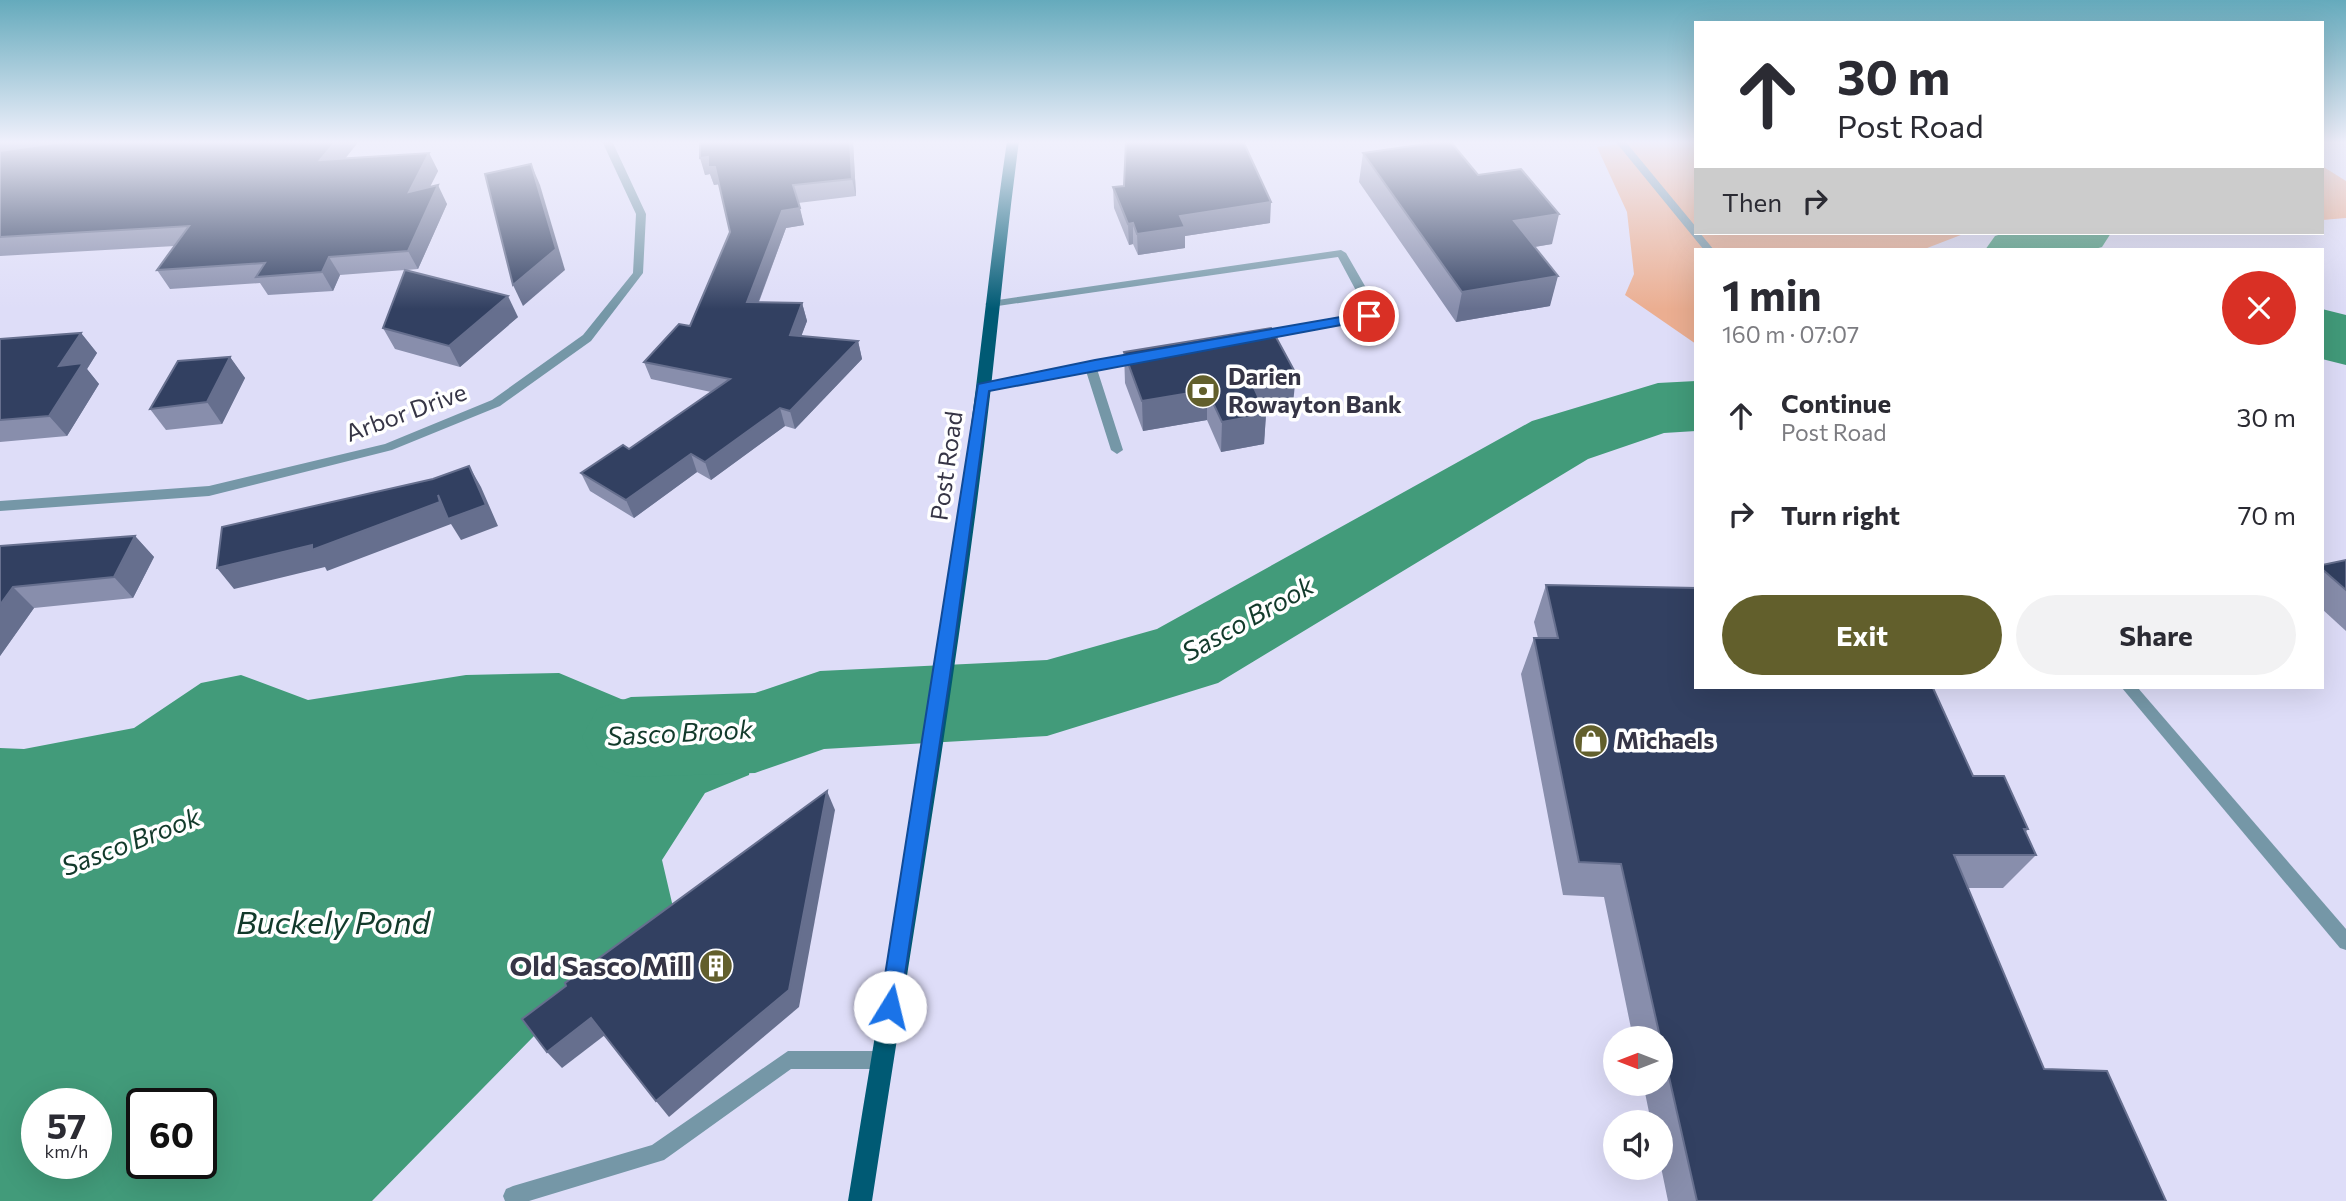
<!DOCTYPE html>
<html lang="en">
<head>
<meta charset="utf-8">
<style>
	body { margin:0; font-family:Commissioner,sans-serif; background:#f2f2f3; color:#2b2b33; height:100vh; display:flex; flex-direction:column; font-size:26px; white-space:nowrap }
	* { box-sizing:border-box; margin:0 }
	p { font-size:23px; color:#7c7c81 }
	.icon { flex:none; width:38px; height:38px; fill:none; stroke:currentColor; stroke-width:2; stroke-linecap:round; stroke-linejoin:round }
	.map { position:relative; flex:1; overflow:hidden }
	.details { position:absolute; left:1694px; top:248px; width:630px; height:441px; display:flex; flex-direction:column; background:#fff; border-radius:0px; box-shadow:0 7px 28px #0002 }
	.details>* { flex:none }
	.hud { position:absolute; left:1694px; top:21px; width:630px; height:214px; border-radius:0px; box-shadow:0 7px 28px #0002; background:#fff; color:#2b2b33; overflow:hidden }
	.needle { width:46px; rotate:270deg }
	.controls { position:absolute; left:1603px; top:1026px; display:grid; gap:14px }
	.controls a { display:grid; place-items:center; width:70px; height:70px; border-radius:50%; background:#fff; box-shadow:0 7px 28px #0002; font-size:35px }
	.speed { position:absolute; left:21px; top:1088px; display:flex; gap:14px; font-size:35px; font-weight:700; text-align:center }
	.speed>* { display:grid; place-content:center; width:91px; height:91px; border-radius:50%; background:#fff; box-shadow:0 7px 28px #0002; line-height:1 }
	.speed small { font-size:18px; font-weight:400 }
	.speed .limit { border:4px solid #111; border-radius:10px; background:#fff; color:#111 }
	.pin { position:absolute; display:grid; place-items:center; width:60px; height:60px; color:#fff; margin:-30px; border:4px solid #fff; border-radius:50%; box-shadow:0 2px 7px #0007 }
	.me { position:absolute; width:77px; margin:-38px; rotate:9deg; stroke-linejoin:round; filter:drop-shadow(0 0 5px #0008) }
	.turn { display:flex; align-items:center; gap:24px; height:147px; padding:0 28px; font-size:32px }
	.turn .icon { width:91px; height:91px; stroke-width:2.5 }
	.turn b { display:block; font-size:49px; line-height:60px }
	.then { display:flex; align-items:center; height:66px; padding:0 28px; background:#0003; gap:14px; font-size:26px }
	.round { display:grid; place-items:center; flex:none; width:74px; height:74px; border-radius:37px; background:#f2f2f3 }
	.overview { display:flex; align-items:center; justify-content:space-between; height:119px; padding:0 28px }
	h1 { font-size:42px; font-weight:700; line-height:52px }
	.action { display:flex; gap:14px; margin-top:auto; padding:14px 28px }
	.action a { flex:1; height:80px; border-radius:42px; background:#625f2c; color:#fff; font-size:28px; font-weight:700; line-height:80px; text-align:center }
	.action a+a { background:#f2f2f3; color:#2b2b33 }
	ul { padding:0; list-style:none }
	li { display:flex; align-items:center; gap:21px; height:98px; padding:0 28px }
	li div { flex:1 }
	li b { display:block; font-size:26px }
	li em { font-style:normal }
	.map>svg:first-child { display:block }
	.green { fill:#ebae91 }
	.water { fill:#429b7a; fill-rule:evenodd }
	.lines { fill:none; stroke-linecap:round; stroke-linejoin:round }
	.river { fill:#429b7a; fill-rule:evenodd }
	.lane { fill:#7597a7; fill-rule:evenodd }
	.street { fill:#7597a7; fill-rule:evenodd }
	.primary { fill:#005a74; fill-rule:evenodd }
	.wall { fill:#888eac }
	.shaded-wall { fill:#666f8e }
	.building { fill:#324061; stroke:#666f8e; stroke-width:2 }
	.route { fill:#1a73e8; stroke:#114b97; stroke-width:2 }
	.labels { text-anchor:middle; stroke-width:7; stroke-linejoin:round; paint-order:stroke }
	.poi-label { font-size:24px; font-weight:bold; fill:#363546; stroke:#fff; text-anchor:start }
	.street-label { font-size:24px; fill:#363546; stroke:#fff }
	.water-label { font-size:26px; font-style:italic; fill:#123a2b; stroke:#fff }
	.near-poi-label { font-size:28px; font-weight:bold; fill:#363546; stroke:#fff; text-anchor:end }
	.near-water-label { font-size:32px; font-style:italic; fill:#123a2b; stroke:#fff }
</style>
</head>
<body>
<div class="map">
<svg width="2346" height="1201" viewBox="0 0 2346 1201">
	<rect width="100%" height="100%" fill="#deddf8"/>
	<!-- green -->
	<g class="green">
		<polygon points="1642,141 1696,141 1696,233 1966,233 1922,250 1696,250 1696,344 1625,295 1634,274 1627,212 1597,147"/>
		<polygon points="2322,166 2346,181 2346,218 2322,220"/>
	</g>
	<!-- water -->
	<path class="water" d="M559,673L621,699L735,716L755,733L749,775L705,793L662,860L676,920L534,1036L372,1201H0V748L24,749L134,728L201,683L241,675L308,700L466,675ZM37,1104H96V1164H37ZM142,1104H201V1164H142Z"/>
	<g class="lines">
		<!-- river -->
		<g class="river">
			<polygon points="2005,233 2111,233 2102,247 2091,250 1985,250 1995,236"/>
			<polygon points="2322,309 2346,315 2346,365 2322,359"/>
			<polygon points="1696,381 1696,431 1664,433 1588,459 1218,683 1047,736 824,749 755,773 631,777 597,765 582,737 597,709 631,697 755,693 820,671 1047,660 1157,629 1532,421 1658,383"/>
		</g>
		<!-- lane -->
		<g class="lane">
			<polygon points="1341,250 1346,253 1373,300 1373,318 1256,340 1252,339 1252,333 1363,314 1361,300 1338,257 991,307 985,304 991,301"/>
			<polygon points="1143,352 1147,353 1147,359 1097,369 1123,450 1117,454 1111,450 1086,371 983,391 977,387 983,383"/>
			<polygon points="788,1051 882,1051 888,1054 891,1060 888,1066 882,1069 791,1069 664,1160 529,1201 505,1201 503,1196 506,1189 513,1186 652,1145"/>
		</g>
		<!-- street -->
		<g class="street">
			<polygon points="602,141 612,141 646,214 643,273 591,341 500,406 392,450 209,496 0,511 0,501 209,486 385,444 492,400 583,335 633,273 636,214"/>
			<polygon points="1615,141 1625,141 1696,227 1696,233 1700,233 1714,250 1704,250"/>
			<polygon points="2122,688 2138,688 2346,929 2346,950 2340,948"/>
		</g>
		<!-- primary -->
		<path class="primary" d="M1007,141H1019C1008,223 1000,305 991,387C960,659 913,930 872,1201H848C891,930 942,659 976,387C986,305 995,223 1007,141Z"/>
	</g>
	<!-- wall -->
	<g class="wall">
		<polygon points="0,141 359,141 345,158 429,153 438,171 430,187 447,204 418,269 407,270 518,317 460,367 395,349 383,328 405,270 340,275 333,291 268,295 260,283 170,289 157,270 175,246 0,256"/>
		<polygon points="700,141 853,141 856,196 798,203 804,225 786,228 759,302 802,303 807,321 801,336 858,341 862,359 795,429 785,426 711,480 697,472 634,518 590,491 581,473 629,449 711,392 651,379 644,362 690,326 730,232 719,184 714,185 710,174 705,175"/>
		<polygon points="1363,153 1478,175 1552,244 1535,247 1550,306 1456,322 1359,182"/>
		<polygon points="1113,187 1270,223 1185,236 1185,248 1138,255 1133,244 1129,245 1114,208"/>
		<polygon points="81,333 97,353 87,369 99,384 67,436 0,442 0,339"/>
		<polygon points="1124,352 1293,404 1264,409 1266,414 1264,444 1221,452 1207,420 1143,431 1125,383"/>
		<polygon points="230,357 245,378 222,424 166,430 150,409"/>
		<polygon points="135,536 154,557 133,598 34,608 0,656 0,546"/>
		<polygon points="2346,560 2346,631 2322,609 2322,565"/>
		<polygon points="1546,585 1973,776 2028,829 2026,832 2036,855 2003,888 1968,888 2044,1069 2166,1201 1668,1201 1661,1167 1661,1122 1651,1122 1643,1083 1661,1083 1661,1038 1633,1038 1604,897 1563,895 1521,674 1534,638 1538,638 1534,622"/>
	</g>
	<!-- shaded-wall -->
	<g class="shaded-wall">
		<polygon points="0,141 129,141 0,159"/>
		<polygon points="336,141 359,141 330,178 320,160"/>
		<polygon points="850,141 853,141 856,196 852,179"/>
		<polygon points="429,153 438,171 418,210 409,192"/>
		<polygon points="708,157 715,167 720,184 714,185 710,174 705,175 700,158"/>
		<polygon points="531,164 540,185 565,270 523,306 513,285"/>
		<polygon points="438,185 447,204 418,269 408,251"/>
		<polygon points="1271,202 1270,223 1185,236 1185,248 1138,255 1137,234 1180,216"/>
		<polygon points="800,208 804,225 786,228 752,319 747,302 782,211"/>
		<polygon points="1559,214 1552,244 1508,251 1514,221"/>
		<polygon points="1133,223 1133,244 1129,245 1128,224"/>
		<polygon points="329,257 340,275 333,291 322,272"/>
		<polygon points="1558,276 1550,306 1456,322 1462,292"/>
		<polygon points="508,296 518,317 460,367 449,346"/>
		<polygon points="802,303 807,321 795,353 790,335"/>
		<polygon points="81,333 97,353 87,369 99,384 67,436 49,416 59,366"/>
		<polygon points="858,341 862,359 795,429 790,411"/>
		<polygon points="230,357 245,378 222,424 207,402"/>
		<polygon points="1296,374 1293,404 1249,412 1251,381"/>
		<polygon points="1207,390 1207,420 1143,431 1142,401"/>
		<polygon points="780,408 785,426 711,480 705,462"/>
		<polygon points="1266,414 1264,444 1221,452 1222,422"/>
		<polygon points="691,454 697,472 634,518 626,500"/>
		<polygon points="469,466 481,487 498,526 461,540 451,524 327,571 325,567 234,589 217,568"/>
		<polygon points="135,536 154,557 133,598 114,577"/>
		<polygon points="13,587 34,608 0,656 0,605"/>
		<polygon points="827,791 835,810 799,1007 669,1117 656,1101"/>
		<polygon points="591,1018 605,1035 562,1068 547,1052"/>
	</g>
	<!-- building -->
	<g class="building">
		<polygon points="69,141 336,141 320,160 429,153 409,192 438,185 408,251 329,257 322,272 256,277 265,263 157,270 189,226 0,237 0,151"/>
		<polygon points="700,141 850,141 852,179 793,185 800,208 782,211 747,302 802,303 790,335 858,341 790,411 780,408 705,462 691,454 626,500 581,473 623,445 629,449 730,379 644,362 679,324 690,326 730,232 715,167 708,167 708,157 700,158"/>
		<polygon points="1126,141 1243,141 1271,202 1180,216 1185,227 1137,234 1133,223 1128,224 1113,187 1124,186"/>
		<polygon points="1447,141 1450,141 1478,175 1521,169 1559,214 1514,221 1558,276 1462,292 1363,153"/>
		<polygon points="531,164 556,249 513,285 485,174"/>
		<polygon points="405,270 508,296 449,346 383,328"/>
		<polygon points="1271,328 1296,374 1251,381 1266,414 1222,422 1207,390 1142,401 1124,352"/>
		<polygon points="81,333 59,366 83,363 49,416 0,420 0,339"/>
		<polygon points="230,357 207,402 150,409 178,361"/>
		<polygon points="469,466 486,505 448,519 438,495 440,502 312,550 312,545 217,568 222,527 433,479"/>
		<polygon points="135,536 114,577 13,587 0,605 0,546"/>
		<polygon points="2346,560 2346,590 2322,569 2322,565"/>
		<polygon points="1546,585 1696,588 1696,688 1933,688 1973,776 2004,776 2028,829 2024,829 2036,855 1954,855 2044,1069 2107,1071 2166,1201 1697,1201 1621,864 1579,862 1534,638 1558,638"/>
		<polygon points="827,791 789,990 656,1101 591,1018 547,1052 522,1019 566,986 565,983"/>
	</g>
	<!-- sky -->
	<linearGradient id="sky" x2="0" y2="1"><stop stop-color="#65aabc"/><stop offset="0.46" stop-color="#f0f0fc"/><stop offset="1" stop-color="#f0f0fc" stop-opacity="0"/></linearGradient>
	<rect width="2346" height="309" fill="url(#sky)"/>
	<!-- route -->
	<polygon class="route" points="1369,312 1375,316 1373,319 989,391 950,676 900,1007 897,1014 890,1017 883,1014 880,1007 978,384 1095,360"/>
	<!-- icons -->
	<defs>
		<g id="bank-disc" transform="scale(1.75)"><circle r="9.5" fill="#625f2c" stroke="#fff"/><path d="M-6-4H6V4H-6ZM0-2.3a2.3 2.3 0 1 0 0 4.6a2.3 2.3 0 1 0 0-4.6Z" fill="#fff"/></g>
		<g id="shop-disc" transform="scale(1.75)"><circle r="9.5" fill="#625f2c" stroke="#fff"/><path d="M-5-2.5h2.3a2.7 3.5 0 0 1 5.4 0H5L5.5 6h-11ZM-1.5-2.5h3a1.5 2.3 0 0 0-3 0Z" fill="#fff"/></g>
		<g id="building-disc" transform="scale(1.75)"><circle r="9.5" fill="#625f2c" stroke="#fff"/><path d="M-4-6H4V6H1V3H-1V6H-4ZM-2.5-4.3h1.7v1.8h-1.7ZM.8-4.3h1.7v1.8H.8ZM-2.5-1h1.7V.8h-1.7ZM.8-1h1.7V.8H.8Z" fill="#fff"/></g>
	</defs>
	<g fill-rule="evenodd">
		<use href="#bank-disc" x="1203" y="391"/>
		<use href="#shop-disc" x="1591" y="741"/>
		<use href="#building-disc" x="716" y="966"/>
	</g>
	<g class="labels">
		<!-- poi labels -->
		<g class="poi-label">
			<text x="1228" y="385">Darien<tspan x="1228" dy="28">Rowayton Bank</tspan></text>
			<text x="1616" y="749">Michaels</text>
		</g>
		<!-- street labels -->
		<g class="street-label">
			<text transform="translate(406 413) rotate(-20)" y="8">Arbor Drive</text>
			<text transform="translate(947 466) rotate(-82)" y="8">Post Road</text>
		</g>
		<!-- water labels -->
		<g class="water-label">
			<text transform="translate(1248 619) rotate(-29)" y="9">Sasco Brook</text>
			<text transform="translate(680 733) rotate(-3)" y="9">Sasco Brook</text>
			<text transform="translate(131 842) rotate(-21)" y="9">Sasco Brook</text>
		</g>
		<!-- near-poi labels -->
		<g class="near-poi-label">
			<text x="692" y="976">Old Sasco Mill</text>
		</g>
		<!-- near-water labels -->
		<g class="near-water-label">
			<text x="333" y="934">Buckely Pond</text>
		</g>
	</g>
</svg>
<div class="controls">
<a><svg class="needle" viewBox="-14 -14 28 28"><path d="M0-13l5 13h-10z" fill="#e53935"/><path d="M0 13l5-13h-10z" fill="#7c7c81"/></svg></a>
<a><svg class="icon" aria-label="sound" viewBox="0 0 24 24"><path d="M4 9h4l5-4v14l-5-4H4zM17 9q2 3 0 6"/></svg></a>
</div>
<div class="speed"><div>57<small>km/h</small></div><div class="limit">60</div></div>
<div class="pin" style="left:1369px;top:316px;background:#d93025"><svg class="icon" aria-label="arrive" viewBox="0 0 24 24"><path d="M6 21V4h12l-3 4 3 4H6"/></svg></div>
<svg class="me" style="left:890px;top:1007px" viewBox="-20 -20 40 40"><circle r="19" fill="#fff"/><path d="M0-13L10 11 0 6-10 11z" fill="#1a73e8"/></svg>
<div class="hud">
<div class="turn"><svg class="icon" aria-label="ahead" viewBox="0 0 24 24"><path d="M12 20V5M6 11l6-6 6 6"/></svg><div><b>30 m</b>Post Road</div></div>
<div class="then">Then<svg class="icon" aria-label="right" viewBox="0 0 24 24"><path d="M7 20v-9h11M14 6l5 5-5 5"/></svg></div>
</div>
<section class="details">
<div class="overview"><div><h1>1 min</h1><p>160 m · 07:07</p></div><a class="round" style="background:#d93025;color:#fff"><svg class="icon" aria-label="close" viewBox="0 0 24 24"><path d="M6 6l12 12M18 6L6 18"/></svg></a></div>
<ul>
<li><svg class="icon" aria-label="ahead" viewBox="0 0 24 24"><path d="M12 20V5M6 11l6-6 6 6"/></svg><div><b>Continue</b><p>Post Road</p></div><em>30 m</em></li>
<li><svg class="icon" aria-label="right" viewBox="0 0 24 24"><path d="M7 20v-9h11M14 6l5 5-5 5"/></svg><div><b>Turn right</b></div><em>70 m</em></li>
</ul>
<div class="action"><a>Exit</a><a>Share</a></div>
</section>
</div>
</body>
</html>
